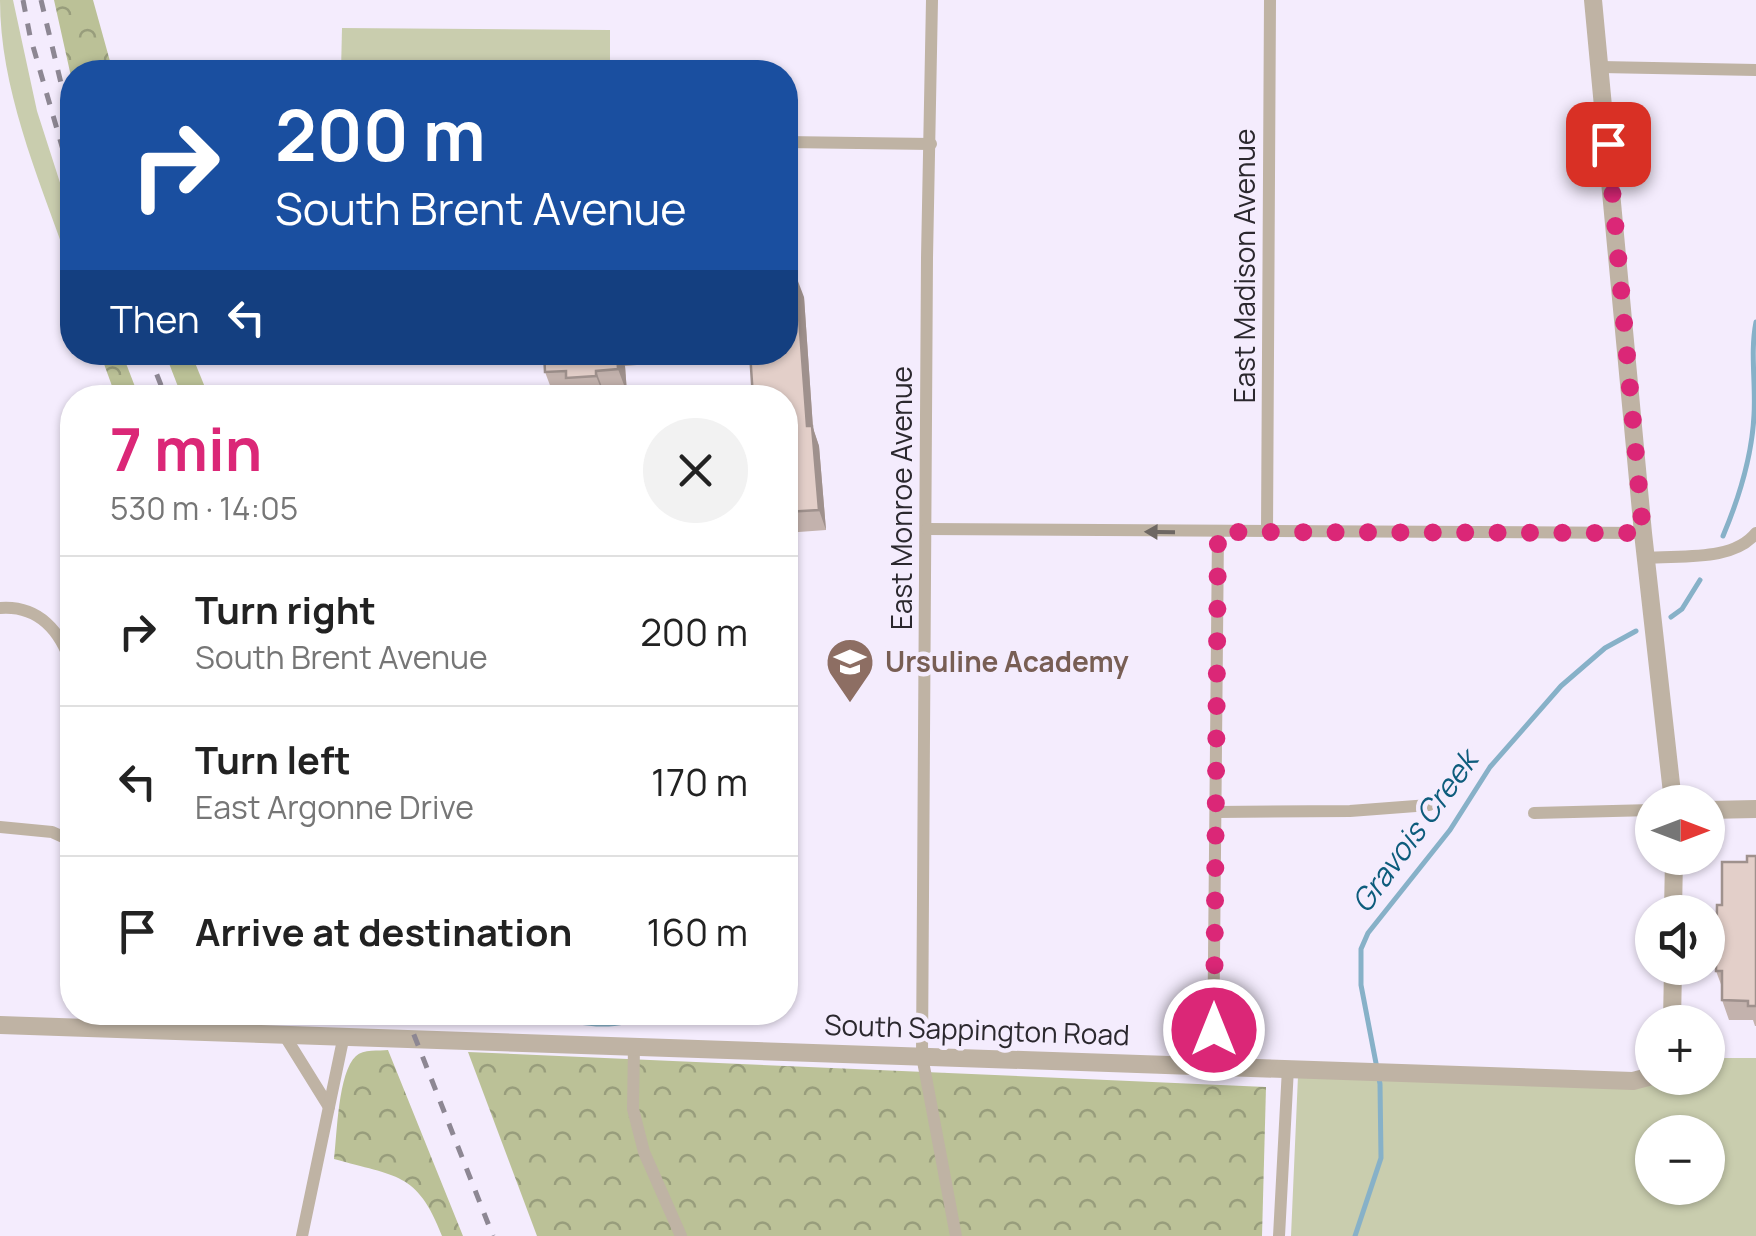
<!DOCTYPE html>
<html lang="en">
<head>
<meta charset="utf-8">
<style>
	body { margin:0; font-family:Manrope,sans-serif; background:#f2f2f2; color:#222; height:100vh; display:flex; flex-direction:column; font-size:38px; white-space:nowrap }
	* { box-sizing:border-box; margin:0 }
	p { font-size:32px; color:#767676 }
	.icon { flex:none; width:55px; height:55px; fill:none; stroke:currentColor; stroke-width:2; stroke-linecap:round; stroke-linejoin:round }
	.map { position:relative; flex:1; overflow:hidden }
	.sheet { position:absolute; left:60px; top:385px; width:738px; height:640px; display:flex; flex-direction:column; background:#fff; border-radius:40px; box-shadow:0 2px 8px #0004 }
	.sheet>* { flex:none }
	.banner { position:absolute; left:60px; top:60px; width:738px; height:305px; border-radius:40px; box-shadow:0 2px 8px #0004; background:#1a4fa0; color:#fff; overflow:hidden }
	.needle { width:65px; rotate:90deg }
	.buttons { position:absolute; left:1635px; top:785px; display:grid; gap:20px }
	.buttons a { display:grid; place-items:center; width:90px; height:90px; border-radius:50%; background:#fff; box-shadow:0 2px 8px #0004; font-size:50px }
	.pin { position:absolute; display:grid; place-items:center; width:85px; height:85px; color:#fff; margin:-42px; border-radius:20px; box-shadow:0 5px 15px #0006 }
	.me { position:absolute; width:110px; margin:-55px; rotate:0deg; stroke-linejoin:round; filter:drop-shadow(0 0 8px #0008) }
	.turn { display:flex; align-items:center; gap:35px; height:210px; padding:0 50px; font-size:45px }
	.turn .icon { width:130px; height:130px; stroke-width:2.5 }
	.turn b { display:block; font-size:70px; line-height:85px }
	.then { display:flex; align-items:center; height:95px; padding:0 50px; background:#0003; gap:20px; font-size:38px }
	.round { display:grid; place-items:center; flex:none; width:105px; height:105px; border-radius:52px; background:#f2f2f2 }
	.headline { display:flex; align-items:center; justify-content:space-between; height:170px; padding:0 50px }
	h1 { font-size:60px; font-weight:700; line-height:75px; color:#db2777 }
	ul { padding:0; list-style:none }
	li { display:flex; align-items:center; gap:30px; height:150px; padding:0 50px; border-top:2px solid #e0e0e0 }
	li div { flex:1 }
	li b { display:block; font-size:38px }
	li em { font-style:normal }
	.map>svg:first-child { display:block }
	.grass { fill:#c9cdae; fill-rule:evenodd }
	.forest { fill:url(#forest-crowns) }
	.water { fill:url(#water-rules) }
	.lines { fill:none; stroke-linecap:round; stroke-linejoin:round }
	.stream { stroke:#87b1c8; stroke-width:5 }
	.minor { stroke:#bfb3a4; stroke-width:12 }
	.tertiary { stroke:#bfb3a4; stroke-width:18 }
	.rail { stroke:#8d8793; stroke-width:5; stroke-dasharray:12 12; stroke-linecap:butt }
	.wall { fill:#c3b2ad }
	.shaded-wall { fill:#9f918d }
	.building { fill:#e3cfc9; stroke:#9f918d; stroke-width:2.5 }
	.oneway { fill:#6e6763 }
	.route { stroke:#db2777; stroke-width:18; stroke-dasharray:0 32.4 }
	.labels { text-anchor:middle; stroke-width:9; stroke-linejoin:round; paint-order:stroke }
	.street-label { font-size:28px; fill:#2b282e; stroke:#f4ecfd }
	.education-label { font-size:28px; font-weight:bold; fill:#785e54; stroke:#f4ecfd; text-anchor:start }
	.water-label { font-size:30px; font-style:italic; fill:#0d5c7c; stroke:#f4ecfd }
</style>
</head>
<body>
<div class="map">
<svg width="1756" height="1236" viewBox="0 0 1756 1236">
	<defs>
		<pattern id="forest-crowns" width="20" height="18" patternUnits="userSpaceOnUse" patternTransform="scale(2.5)"><rect width="20" height="18" fill="#bbc197"/><path d="M2 6a3 3 0 1 1 6 0M12 15a3 3 0 1 1 6 0" fill="none" stroke="#989d7c"/></pattern>
		<pattern id="water-rules" width="6" height="5" patternUnits="userSpaceOnUse" patternTransform="scale(2.5)"><rect width="6" height="5" fill="#87b1c8"/><path d="M0 2.5h6" fill="none" stroke="#6f90a3"/></pattern>
	</defs>
	<rect width="100%" height="100%" fill="#f4ecfd"/>
	<!-- grass -->
	<g class="grass">
		<path d="M0,0H13L37,111L72,220V273C42,186 0,93 0,0Z"/>
		<polygon points="342,28 610,30 610,72 341,72"/>
		<path d="M1708,1058H1756V1236H1291L1298,1076L1650,1085L1671,1078H1708ZM1652,1132H1708V1188H1652Z"/>
	</g>
	<!-- forest -->
	<g class="forest">
		<polygon points="54,0 93,0 113,72 72,72 72,81"/>
		<polygon points="100,353 122,353 139,397 116,397"/>
		<polygon points="165,353 191,353 209,397 182,397"/>
		<path d="M388,1050L463,1236H442C417,1171 396,1177 334,1159C337,1135 338,1072 356,1056C363,1049 379,1051 388,1050Z"/>
		<polygon points="468,1052 1266,1087 1262,1236 537,1236"/>
	</g>
	<!-- water -->
	<path class="water" d="M547,1013H648C625,1034 572,1028 547,1013Z"/>
	<g class="lines">
		<!-- stream -->
		<g class="stream">
			<path d="M1723,536C1739,498 1752,456 1754,415C1756,384 1750,353 1756,322"/>
			<polyline points="1671,617 1682,609 1700,580"/>
			<polyline points="1355,1236 1381,1158 1380,1084 1361,985 1361,949 1368,933 1450,830 1490,767 1561,686 1605,648 1636,631"/>
		</g>
		<!-- minor -->
		<g class="minor">
			<polyline points="932,0 927,258 922,1056 956,1236"/>
			<polyline points="1601,67 1756,70"/>
			<polyline points="785,142 931,144"/>
			<polyline points="927,529 1643,533"/>
			<polyline points="1267,532 1270,0"/>
			<path d="M1646,558C1680,555 1733,562 1756,533"/>
			<path d="M0,608C39,605 61,632 72,666"/>
			<polyline points="1216,812 1350,811 1429,805"/>
			<polyline points="1534,813 1652,810"/>
			<polyline points="0,827 52,832 72,841"/>
			<polyline points="283,1033 329,1107"/>
			<polyline points="634,1046 633,1109 644,1152 681,1236"/>
			<polyline points="1213,1066 1218,532"/>
			<polyline points="302,1236 344,1035"/>
			<polyline points="1279,1236 1288,1068"/>
		</g>
		<!-- tertiary -->
		<g class="tertiary">
			<polyline points="1593,0 1643,533 1673,802"/>
			<polyline points="1708,810 1756,809"/>
			<polyline points="1673,912 1674,858"/>
			<polyline points="1672,1022 1673,968"/>
			<polyline points="0,1025 1633,1081 1652,1076"/>
		</g>
		<!-- rail -->
		<g class="rail">
			<polyline points="23,0 30,36 72,181"/>
			<polyline points="41,0 72,129"/>
			<polyline points="148,352 166,398"/>
			<polyline points="405,1012 493,1236"/>
		</g>
	</g>
	<!-- wall -->
	<g class="wall">
		<polygon points="804,297 813,428 819,446 826,530 785,533 785,398"/>
		<polygon points="495,352 672,352 673,362 625,366 627,393 605,395 605,398 573,398 572,395 554,396 545,372 545,362 499,365"/>
		<polygon points="1756,856 1756,1026 1755,1026 1753,1020 1729,1020 1722,1000 1722,987 1716,971 1722,905"/>
	</g>
	<!-- shaded-wall -->
	<g class="shaded-wall">
		<polygon points="796,276 804,297 813,428 819,446 826,530 819,510 807,426"/>
		<polygon points="617,352 620,352 625,366 627,393 618,369"/>
		<polygon points="596,371 605,395 605,398 596,376"/>
	</g>
	<!-- building -->
	<g class="building">
		<polygon points="796,276 807,426 812,426 819,510 785,512 785,398 753,398 750,352 785,352 785,277"/>
		<polygon points="544,352 617,352 618,369 596,371 596,376 566,378 566,371 545,372"/>
		<polygon points="1747,856 1756,856 1756,1006 1748,1006 1748,1001 1722,1000 1722,971 1716,971 1717,905 1722,905 1722,862 1747,862"/>
	</g>
	<!-- one-way arrows -->
	<defs><path id="oneway-solid" d="M-6-.8H1V-3.2L6.5 0L1 3.2V.8H-6Z" transform="scale(2.5)"/></defs>
	<use class="oneway" href="#oneway-solid" transform="translate(1160 532) rotate(-179)"/>
	<g class="lines">
		<!-- route -->
		<polyline class="route" points="1214,1030 1218,532 1643,533 1608,144"/>
	</g>
	<!-- icons -->
	<defs>
		<g id="school-pin" transform="scale(2.5)"><path d="M0 17L-7.5 6A9.5 9.5 0 1 1 7.5 6Z" fill="#8d6e63" stroke="#f4ecfd"/><path d="M0-5L7-2L0 1L-7-2ZM-4 1L0 2.5L4 1V4Q0 6-4 4Z" fill="#fff"/></g>
	</defs>
	<g fill-rule="evenodd">
		<use href="#school-pin" x="850" y="662"/>
	</g>
	<g class="labels">
		<!-- street labels -->
		<g class="street-label">
			<text transform="translate(1245 266) rotate(-90)" y="10">East Madison Avenue</text>
			<text transform="translate(902 498) rotate(-90)" y="10">East Monroe Avenue</text>
			<text transform="translate(977 1030) rotate(2)" y="10">South Sappington Road</text>
		</g>
		<!-- education labels -->
		<g class="education-label">
			<text x="885" y="672">Ursuline Academy</text>
		</g>
		<!-- water labels -->
		<g class="water-label">
			<text transform="translate(1415 832) rotate(-54)" y="10">Gravois Creek</text>
		</g>
	</g>
</svg>
<div class="buttons">
<a><svg class="needle" viewBox="-14 -14 28 28"><path d="M0-13l5 13h-10z" fill="#e53935"/><path d="M0 13l5-13h-10z" fill="#767676"/></svg></a>
<a><svg class="icon" aria-label="sound" viewBox="0 0 24 24"><path d="M4 9h4l5-4v14l-5-4H4zM17 9q2 3 0 6"/></svg></a>
<a>+</a>
<a>−</a>
</div>
<div class="pin" style="left:1608px;top:144px;background:#d93025"><svg class="icon" aria-label="arrive" viewBox="0 0 24 24"><path d="M6 21V4h12l-3 4 3 4H6"/></svg></div>
<svg class="me" style="left:1214px;top:1030px" viewBox="-20 -20 40 40"><circle r="17" fill="#db2777" stroke="#fff" stroke-width="3"/><path d="M0-11L8 9 0 5-8 9z" fill="#fff"/></svg>
<div class="banner">
<div class="turn"><svg class="icon" aria-label="right" viewBox="0 0 24 24"><path d="M7 20v-9h11M14 6l5 5-5 5"/></svg><div><b>200 m</b>South Brent Avenue</div></div>
<div class="then">Then<svg class="icon" aria-label="left" viewBox="0 0 24 24"><path d="M17 20v-9H6M10 6l-5 5 5 5"/></svg></div>
</div>
<section class="sheet">
<div class="headline"><div><h1>7 min</h1><p>530 m · 14:05</p></div><a class="round"><svg class="icon" aria-label="close" viewBox="0 0 24 24"><path d="M6 6l12 12M18 6L6 18"/></svg></a></div>
<ul>
<li><svg class="icon" aria-label="right" viewBox="0 0 24 24"><path d="M7 20v-9h11M14 6l5 5-5 5"/></svg><div><b>Turn right</b><p>South Brent Avenue</p></div><em>200 m</em></li>
<li><svg class="icon" aria-label="left" viewBox="0 0 24 24"><path d="M17 20v-9H6M10 6l-5 5 5 5"/></svg><div><b>Turn left</b><p>East Argonne Drive</p></div><em>170 m</em></li>
<li><svg class="icon" aria-label="arrive" viewBox="0 0 24 24"><path d="M6 21V4h12l-3 4 3 4H6"/></svg><div><b>Arrive at destination</b></div><em>160 m</em></li>
</ul>
</section>
</div>
</body>
</html>
